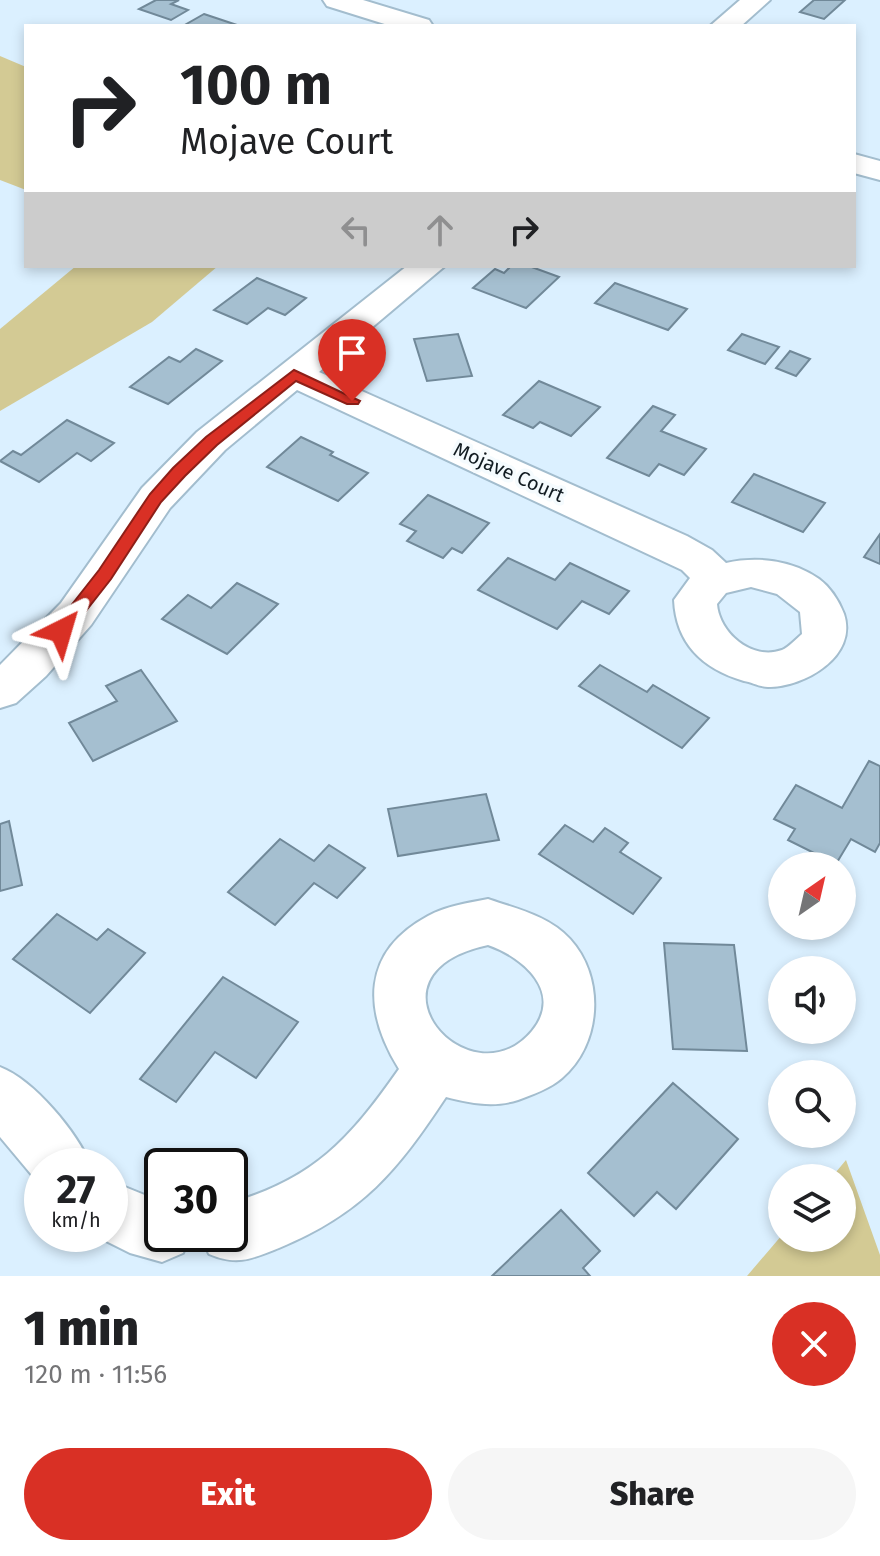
<!DOCTYPE html>
<html lang="en">
<head>
<meta charset="utf-8">
<style>
	body { margin:0; font-family:"Fira Sans",sans-serif; background:#f6f6f6; color:#202124; height:100vh; display:flex; flex-direction:column; font-size:30px; white-space:nowrap }
	* { box-sizing:border-box; margin:0 }
	p { font-size:26px; color:#757577 }
	.icon { flex:none; width:44px; height:44px; fill:none; stroke:currentColor; stroke-width:2; stroke-linecap:round; stroke-linejoin:round }
	.map { position:relative; height:1276px; overflow:hidden }
	.drawer { display:flex; flex-direction:column; background:#fff; flex:1 }
	.drawer>* { flex:none }
	.hud { position:absolute; left:24px; top:24px; width:832px; height:244px; border-radius:0px; box-shadow:0 4px 12px #0003; background:#fff; color:#202124; overflow:hidden }
	.needle { width:52px; rotate:34deg }
	.tools { position:absolute; left:768px; top:852px; display:grid; gap:16px }
	.tools a { display:grid; place-items:center; width:88px; height:88px; border-radius:50%; background:#fff; box-shadow:0 4px 12px #0003; font-size:40px }
	.speed { position:absolute; left:24px; top:1148px; display:flex; gap:16px; font-size:40px; font-weight:700; text-align:center }
	.speed>* { display:grid; place-content:center; width:104px; height:104px; border-radius:50%; background:#fff; box-shadow:0 4px 12px #0003; line-height:1 }
	.speed small { font-size:20px; font-weight:400 }
	.speed .limit { border:4px solid #111; border-radius:12px; background:#fff; color:#111 }
	.pin { position:absolute; display:grid; place-items:center; width:68px; height:68px; color:#fff; margin:-82px -34px; border-radius:50% 50% 50% 0; rotate:-45deg; box-shadow:0 0 8px #0007 }
	.pin .icon { rotate:45deg }
	.me { position:absolute; width:88px; margin:-44px; rotate:40deg; stroke-linejoin:round; filter:drop-shadow(0 0 6px #0008) }
	.turn { display:flex; align-items:center; gap:28px; height:168px; padding:0 24px; font-size:36px }
	.turn .icon { width:104px; height:104px; stroke-width:2.5 }
	.turn b { display:block; font-size:56px; line-height:68px }
	.lanes { display:flex; align-items:center; height:76px; padding:0 24px; background:#0003; justify-content:center; gap:40px; direction:ltr }
	.lanes .off { opacity:.35 }
	.round { display:grid; place-items:center; flex:none; width:84px; height:84px; border-radius:42px; background:#f6f6f6 }
	.summary { display:flex; align-items:center; justify-content:space-between; height:136px; padding:0 24px }
	h1 { font-size:48px; font-weight:800; line-height:60px }
	.cta { display:flex; gap:16px; margin-top:auto; padding:16px 24px }
	.cta a { flex:1; height:92px; border-radius:48px; background:#d93025; color:#fff; font-size:32px; font-weight:800; line-height:92px; text-align:center }
	.cta a+a { background:#f6f6f6; color:#202124 }
	.map>svg:first-child { display:block }
	.green { fill:#d3ca94 }
	.building { fill:#a5bfd0; stroke:#718999; stroke-width:2 }
	.lines { fill:none; stroke-linecap:round; stroke-linejoin:round }
	.minor-casing { stroke:#a3bdce; stroke-width:4 }
	.minor { fill:#fff; fill-rule:evenodd }
	.route { fill:#d93025; stroke:#8d1f18; stroke-width:2 }
	.labels { text-anchor:middle; stroke-width:7; stroke-linejoin:round; paint-order:stroke }
	.street-label { font-size:20px; fill:#121c22; stroke:#f5fbfe }
</style>
</head>
<body>
<div class="map">
<svg width="880" height="1276" viewBox="0 0 880 1276">
	<rect width="100%" height="100%" fill="#dbf0ff"/>
	<!-- green -->
	<g class="green">
		<polygon points="0,56 26,67 26,190 0,180"/>
		<polygon points="76,266 218,266 152,322 0,411 0,329"/>
		<polygon points="846,1160 880,1255 880,1276 747,1276 782,1235 782,1238 842,1238 842,1178 831,1178"/>
	</g>
	<!-- building -->
	<g class="building">
		<polygon points="156,0 179,0 171,4 188,10 171,20 139,9"/>
		<polygon points="814,0 845,0 824,19 800,12"/>
		<polygon points="204,14 240,26 183,26"/>
		<polygon points="511,266 529,266 559,277 526,308 473,288 495,269 504,273"/>
		<polygon points="257,278 306,298 285,315 268,308 247,324 214,310"/>
		<polygon points="615,283 687,309 668,330 595,303"/>
		<polygon points="458,334 472,376 427,381 414,339"/>
		<polygon points="742,334 779,347 765,364 728,350"/>
		<polygon points="196,349 222,361 168,404 130,387 169,357 180,362"/>
		<polygon points="790,351 810,359 796,376 776,368"/>
		<polygon points="539,381 600,407 571,436 540,422 533,428 503,415"/>
		<polygon points="653,406 675,415 661,431 706,449 684,475 659,464 649,476 607,458"/>
		<polygon points="67,420 114,443 91,461 77,453 39,482 0,461 13,451 21,455"/>
		<polygon points="301,437 333,452 330,455 368,473 338,501 267,467"/>
		<polygon points="754,474 825,503 803,532 732,502"/>
		<polygon points="428,495 489,523 462,553 452,548 443,558 407,541 416,531 400,524"/>
		<polygon points="880,534 880,564 864,557"/>
		<polygon points="508,558 555,580 570,563 629,591 609,614 582,601 557,629 478,590"/>
		<polygon points="237,583 278,604 227,654 162,619 188,595 211,608"/>
		<polygon points="600,665 647,692 653,685 709,718 682,748 579,686"/>
		<polygon points="141,670 177,721 93,761 69,723 117,701 106,686"/>
		<polygon points="869,761 880,766 880,843 875,852 851,839 836,864 788,840 795,829 774,819 796,785 842,808"/>
		<polygon points="486,794 499,840 398,856 388,809"/>
		<polygon points="9,821 22,885 0,891 0,824"/>
		<polygon points="565,825 593,842 605,828 628,843 620,852 661,878 633,914 539,854"/>
		<polygon points="280,839 314,861 329,845 365,868 337,898 314,883 275,925 228,892"/>
		<polygon points="57,914 97,940 108,929 145,953 90,1013 13,959"/>
		<polygon points="664,943 734,945 747,1051 673,1049"/>
		<polygon points="223,977 298,1022 256,1078 215,1052 176,1102 140,1079"/>
		<polygon points="673,1083 738,1139 676,1209 657,1192 634,1216 588,1173"/>
		<polygon points="561,1210 600,1251 583,1268 590,1276 492,1276"/>
	</g>
	<g class="lines">
		<!-- minor casing -->
		<g class="minor-casing">
			<g id="minor">
				<polygon points="323,0 363,0 429,20 433,26 391,26 327,6"/>
				<polygon points="740,0 770,0 741,26 710,26"/>
				<polygon points="854,154 880,161 880,180 854,173"/>
				<path d="M407,266H445L319,372L687,536L712,550L726,563C757,556 792,560 819,579C830,587 839,601 844,614C858,656 805,687 768,687C760,687 751,682 744,681C703,669 676,644 674,600L690,578L682,570L297,390L225,450L170,508L91,625L46,676L16,703L0,708V665L61,603L142,488L197,432ZM751,587L777,594L800,612L802,634C796,639 789,647 782,650C751,661 719,632 717,604L726,593Z"/>
				<path d="M488,899C517,909 549,916 570,939C605,977 602,1044 562,1078C551,1088 532,1095 518,1100C493,1108 470,1103 446,1097C397,1171 363,1213 279,1248C251,1259 237,1266 209,1254L200,1234H230V1203C314,1179 350,1139 399,1069C363,1011 361,952 428,916C446,906 468,903 488,899ZM488,945C523,957 564,992 532,1031C470,1105 353,974 488,945Z"/>
				<path d="M0,1067C34,1080 77,1132 91,1166H42L41,1186L0,1137Z"/>
				<polygon points="110,1181 162,1202 162,1234 191,1234 183,1253 162,1262 130,1253 92,1234 110,1234"/>
			</g>
		</g>
		<!-- minor -->
		<use href="#minor" class="minor"/>
	</g>
	<!-- route -->
	<polygon class="route" points="294,370 360,401 358,404 347,404 296,381 217,445 185,476 161,502 111,579 67,635 55,635 52,631 55,626 99,570 150,494 173,468 206,437"/>
	<g class="labels">
		<!-- street labels -->
		<g class="street-label">
			<text transform="translate(509 472) rotate(24)" y="7">Mojave Court</text>
		</g>
	</g>
</svg>
<div class="tools">
<a><svg class="needle" viewBox="-14 -14 28 28"><path d="M0-13l5 13h-10z" fill="#e53935"/><path d="M0 13l5-13h-10z" fill="#757577"/></svg></a>
<a><svg class="icon" aria-label="sound" viewBox="0 0 24 24"><path d="M4 9h4l5-4v14l-5-4H4zM17 9q2 3 0 6"/></svg></a>
<a><svg class="icon" aria-label="search" viewBox="0 0 24 24"><circle cx="10" cy="10" r="6"/><path d="M15 15l6 6"/></svg></a>
<a><svg class="icon" aria-label="layers" viewBox="0 0 24 24"><path d="M12 4l9 5-9 5-9-5zM3 14l9 5 9-5"/></svg></a>
</div>
<div class="speed"><div>27<small>km/h</small></div><div class="limit">30</div></div>
<div class="pin" style="left:352px;top:401px;background:#d93025"><svg class="icon" aria-label="arrive" viewBox="0 0 24 24"><path d="M6 21V4h12l-3 4 3 4H6"/></svg></div>
<svg class="me" style="left:61px;top:631px" viewBox="-20 -20 40 40"><path d="M0-17L14 15 0 8-14 15z" fill="#d93025" stroke="#fff" stroke-width="4"/></svg>
<div class="hud">
<div class="turn"><svg class="icon" aria-label="right" viewBox="0 0 24 24"><path d="M7 20v-9h11M14 6l5 5-5 5"/></svg><div><b>100 m</b>Mojave Court</div></div>
<div class="lanes"><svg class="icon off" aria-label="left" viewBox="0 0 24 24"><path d="M17 20v-9H6M10 6l-5 5 5 5"/></svg><svg class="icon off" aria-label="ahead" viewBox="0 0 24 24"><path d="M12 20V5M6 11l6-6 6 6"/></svg><svg class="icon" aria-label="right" viewBox="0 0 24 24"><path d="M7 20v-9h11M14 6l5 5-5 5"/></svg></div>
</div>
</div>
<section class="drawer">
<div class="summary"><div><h1>1 min</h1><p>120 m · 11:56</p></div><a class="round" style="background:#d93025;color:#fff"><svg class="icon" aria-label="close" viewBox="0 0 24 24"><path d="M6 6l12 12M18 6L6 18"/></svg></a></div>
<div class="cta"><a>Exit</a><a>Share</a></div>
</section>
</body>
</html>
